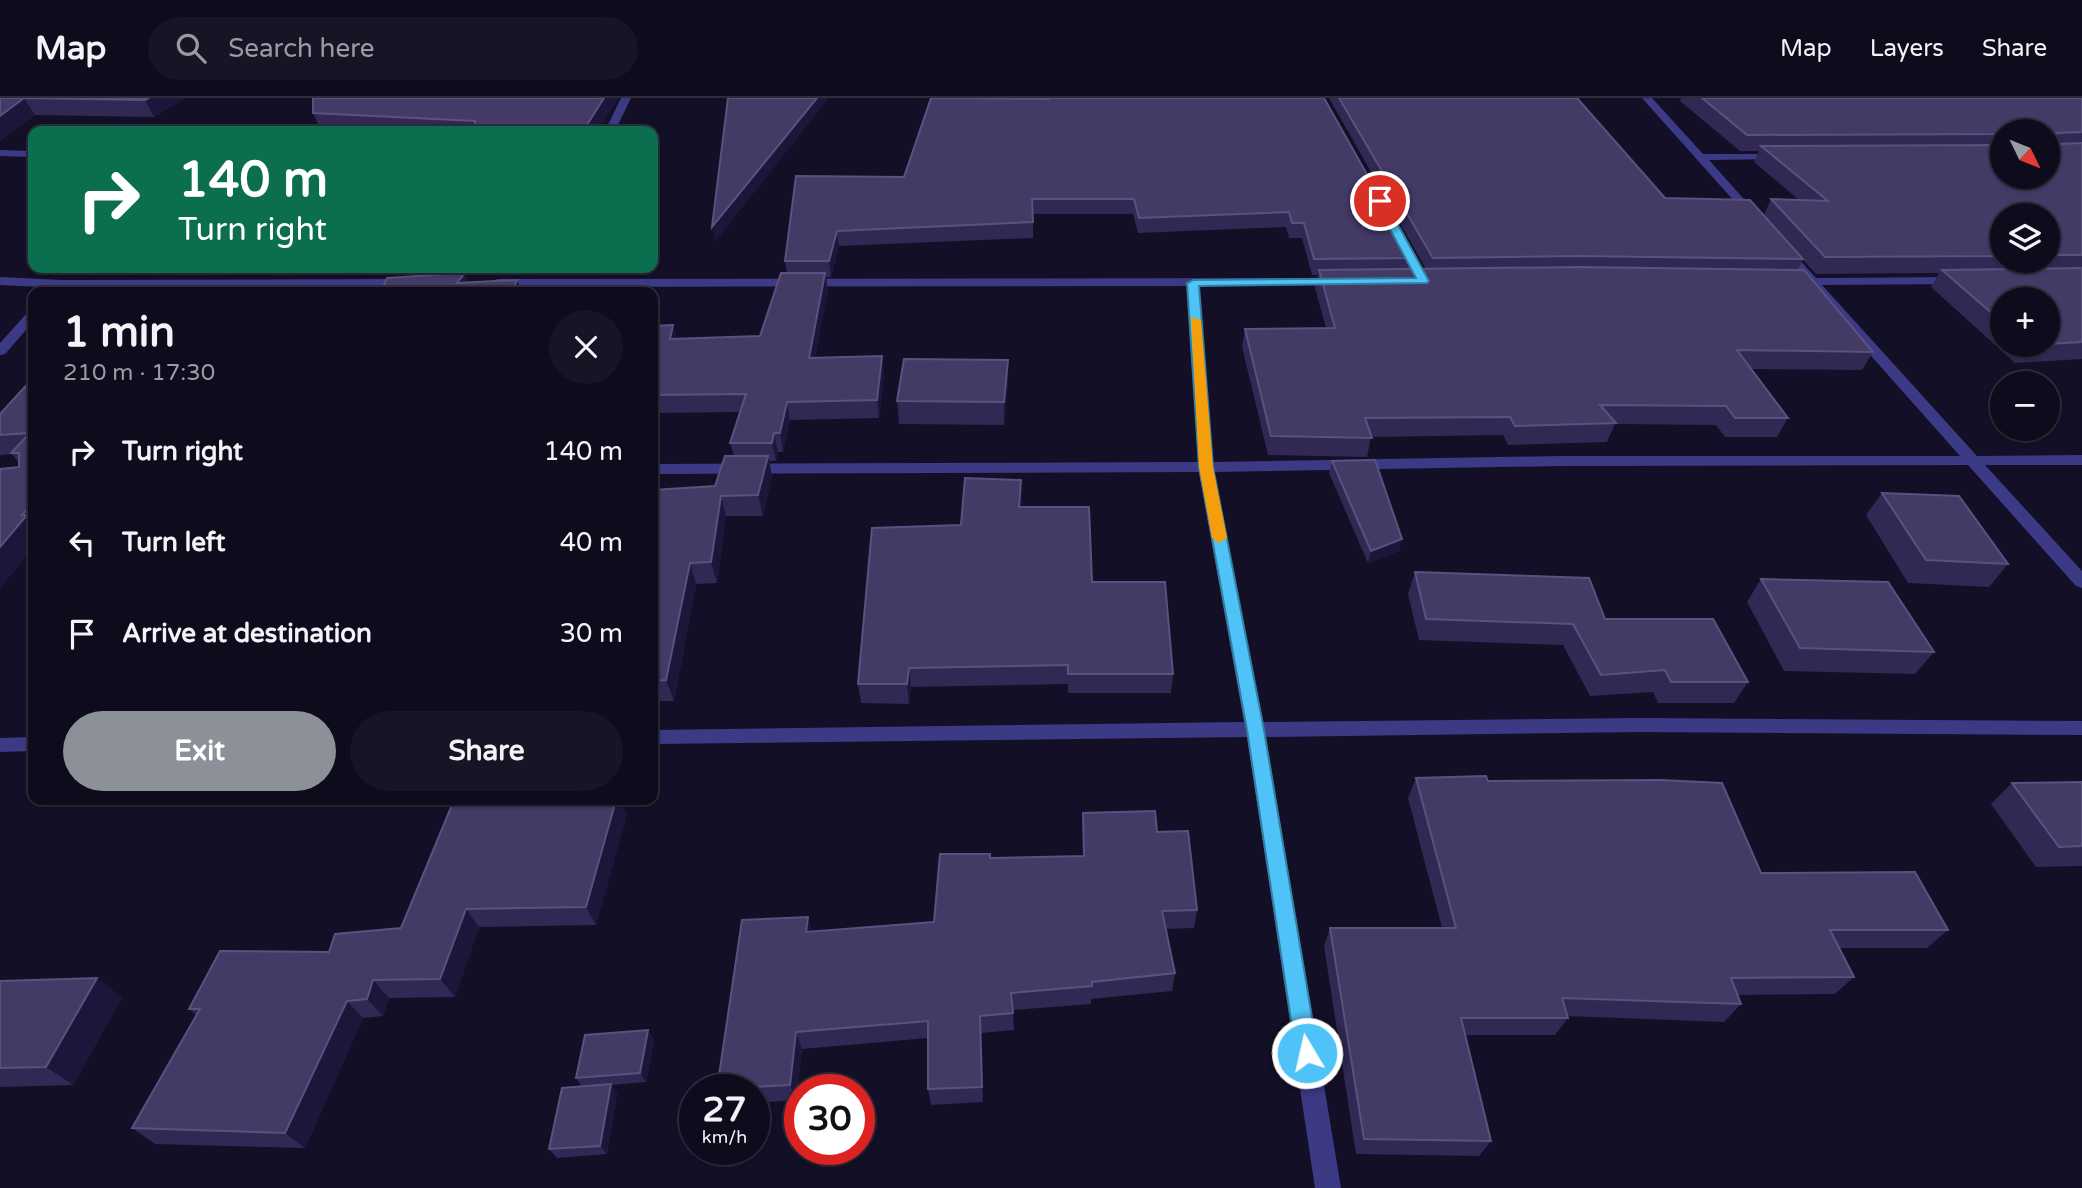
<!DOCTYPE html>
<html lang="en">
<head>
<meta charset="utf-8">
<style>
	body { margin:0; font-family:"Varela Round",sans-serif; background:#171425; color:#f1f3f6; height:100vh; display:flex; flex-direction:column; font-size:26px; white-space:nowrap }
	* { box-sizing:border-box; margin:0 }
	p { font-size:23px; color:#9b9ba3 }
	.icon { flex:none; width:38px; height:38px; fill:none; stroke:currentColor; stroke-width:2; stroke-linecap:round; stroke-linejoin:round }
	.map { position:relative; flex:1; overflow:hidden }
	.drawer { position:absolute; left:28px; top:189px; width:630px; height:518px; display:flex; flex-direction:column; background:#0e0b1c; border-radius:14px; box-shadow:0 2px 5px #0004,0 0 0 2px #2e2b3b }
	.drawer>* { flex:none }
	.guide { position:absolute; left:28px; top:28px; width:630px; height:147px; border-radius:14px; box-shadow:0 2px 5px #0004,0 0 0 2px #2e2b3b; background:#0b6e4f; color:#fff; overflow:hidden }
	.needle { width:46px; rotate:133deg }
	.tools { position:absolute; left:1990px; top:21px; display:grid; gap:14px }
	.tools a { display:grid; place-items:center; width:70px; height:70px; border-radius:50%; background:#0e0b1c; box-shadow:0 2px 5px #0004,0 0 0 2px #2e2b3b; font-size:35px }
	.speed { position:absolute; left:679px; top:976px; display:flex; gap:14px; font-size:35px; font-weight:700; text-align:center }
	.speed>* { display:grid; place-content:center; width:91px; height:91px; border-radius:50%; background:#0e0b1c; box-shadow:0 2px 5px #0004,0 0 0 2px #2e2b3b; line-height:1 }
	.speed small { font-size:18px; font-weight:400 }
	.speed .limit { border:10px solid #d22; background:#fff; color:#111 }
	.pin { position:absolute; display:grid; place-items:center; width:60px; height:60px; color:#fff; margin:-30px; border:4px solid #fff; border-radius:50%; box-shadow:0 2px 7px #0007 }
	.me { position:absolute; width:77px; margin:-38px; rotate:351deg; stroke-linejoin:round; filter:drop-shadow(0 0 5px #0008) }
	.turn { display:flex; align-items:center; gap:24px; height:147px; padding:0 35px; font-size:32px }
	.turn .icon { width:91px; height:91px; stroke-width:2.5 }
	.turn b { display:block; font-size:49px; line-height:60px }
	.round { display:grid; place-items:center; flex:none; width:74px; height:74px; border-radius:37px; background:#171425 }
	.head { display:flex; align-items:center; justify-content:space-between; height:119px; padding:0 35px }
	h1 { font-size:42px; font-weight:800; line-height:52px }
	.action { display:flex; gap:14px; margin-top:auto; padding:14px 35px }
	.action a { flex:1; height:80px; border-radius:42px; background:#8c9099; color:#fff; font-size:28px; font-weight:800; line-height:80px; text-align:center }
	.action a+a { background:#171425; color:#f1f3f6 }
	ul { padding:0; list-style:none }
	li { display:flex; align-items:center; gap:21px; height:91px; padding:0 35px }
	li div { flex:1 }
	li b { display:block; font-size:26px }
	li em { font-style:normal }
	header { display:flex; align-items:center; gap:42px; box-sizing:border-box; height:98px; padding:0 35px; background:#0e0b1c; border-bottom:2px solid #2e2b3b }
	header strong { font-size:33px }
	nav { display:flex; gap:38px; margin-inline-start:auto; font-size:24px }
	.search { width:490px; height:63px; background:#171425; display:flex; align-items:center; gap:18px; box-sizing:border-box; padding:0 24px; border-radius:38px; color:#9b9ba3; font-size:26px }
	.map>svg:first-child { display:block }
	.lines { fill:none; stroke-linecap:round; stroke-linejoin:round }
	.minor { fill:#3d3a85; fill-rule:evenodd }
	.wall { fill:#312854; fill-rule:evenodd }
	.shaded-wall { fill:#1d163a }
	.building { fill:#433a66; stroke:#5a527e; stroke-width:2 }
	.route { fill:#4fc3f7; stroke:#337fa1; stroke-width:2 }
	.slow { fill:#f59e0b }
</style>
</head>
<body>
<header>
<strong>Map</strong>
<div class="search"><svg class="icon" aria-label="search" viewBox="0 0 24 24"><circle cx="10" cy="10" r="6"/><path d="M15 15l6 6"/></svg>Search here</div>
<nav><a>Map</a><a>Layers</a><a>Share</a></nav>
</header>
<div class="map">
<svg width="2082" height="1090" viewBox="0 0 2082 1090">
	<rect width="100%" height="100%" fill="#130f26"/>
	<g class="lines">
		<!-- minor -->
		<g class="minor">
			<polygon points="621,0 631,0 615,33 605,33"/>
			<polygon points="1642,0 1652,0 1703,56 1782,56 1783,58 1778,61 1709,62 1759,118 1759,122 1751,122"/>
			<polygon points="0,52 33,53 33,59 0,58"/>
			<polygon points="1779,148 1787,148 1816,180 1960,179 1960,185 1956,186 1822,187 1977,358 2082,357 2082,367 1985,367 2082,473 2082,490 2076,488 1968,367 1562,368 1214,374 1263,624 1639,620 2082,623 2082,637 1639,634 1266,639 1341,1090 1315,1090 1247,639 653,646 653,632 1244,624 1199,374 653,376 653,366 1198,364 1187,188 497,189 491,185 497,181 1340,180 1346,184 1344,187 1199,188 1213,364 1562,358 1960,358 1809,188 1788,187 1788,181 1802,180 1779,154"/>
			<polygon points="0,179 62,182 406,181 412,185 406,189 62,190 0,187"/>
			<polygon points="33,213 33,224 5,256 0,257 0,245 28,214"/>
			<polygon points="33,639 33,653 0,654 0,640"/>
		</g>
	</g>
	<!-- wall -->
	<g class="wall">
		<polygon points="0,0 185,0 154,19 35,17 0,43"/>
		<polygon points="618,0 597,33 369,33 320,31 313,15"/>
		<path d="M1009,0L1414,160L1411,171H1426L1329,0H1577L1665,100L1764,117L1771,101L1799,102L1754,64L1759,53H1740L1680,3L1681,0H2082V261L2015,265L1931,189L1939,175L1816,176L1803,162L1797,172L1873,254L1862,272L1751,271L1788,320L1777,339H1725L1716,327L1615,326L1607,344L1508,347L1503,337L1371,339L1367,359L1268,357L1242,249L1245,231L1326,230L1315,190L1318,177H1312L1302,140H1289L1286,129L1138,135L1133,116H1033V140L839,148L831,179H826L828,192L815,259L884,276L879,320L790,322L783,354H778L776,363H769L772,378L763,418H726L717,485L696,486L674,603H653V392L715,388L734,358L730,345L740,314L653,315V228L677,241L760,238L787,175L785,163L904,79ZM2002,33H2048L2002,79ZM2002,117H2048V163H2002ZM2002,201H2048V247H2002Z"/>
		<polygon points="33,280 33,449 0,490 0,371 19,369 19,365 12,356 0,357 0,316"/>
		<polygon points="1008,284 1004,327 899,326 897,303"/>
		<polygon points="1332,363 1402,441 1399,453 1368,465 1329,375"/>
		<polygon points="1882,395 2008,466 1989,489 1908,485 1866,417"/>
		<polygon points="1022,401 1021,409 1092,484 1173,576 1171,595 1068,595 1068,586 911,589 909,606 861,605 858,586 961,427"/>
		<polygon points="1415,474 1605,521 1748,584 1734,605 1658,605 1653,594 1590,598 1563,547 1419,542 1408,496"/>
		<polygon points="1761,481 1934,554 1915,576 1784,573 1747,504"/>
		<polygon points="1416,680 1488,683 1761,775 1948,832 1927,850 1840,850 1854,879 1835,896 1738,897 1741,906 1724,924 1567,918 1568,920 1555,937 1465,937 1491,1043 1479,1058 1356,1056 1324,848 1330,830 1442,830 1408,700"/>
		<polygon points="2082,684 2082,768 2036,769 1991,706 2012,685"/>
		<polygon points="1083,715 1157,734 1197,812 1194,830 1166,831 1175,875 1172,893 1091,901 1091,906 1013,912 1014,932 981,935 983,1004 931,1007 928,991 928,940 802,951 796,1002 754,1005 754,992 718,992 717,991 808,819 812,834 934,824 990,760 1083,758"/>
		<polygon points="627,716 596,827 479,829 455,899 389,900 383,918 363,920 305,1050 155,1046 132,1030 196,917 189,911 329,854 401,830"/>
		<polygon points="0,883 122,899 73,987 0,989"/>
		<polygon points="654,942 646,984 611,987 617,996 607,1056 557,1060 549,1051 582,989 576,980"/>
	</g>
	<!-- shaded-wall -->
	<g class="shaded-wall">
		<polygon points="24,0 35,17 0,43 0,18"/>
		<polygon points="149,0 185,0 154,19 145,2"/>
		<polygon points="604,0 618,0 597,33 583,33"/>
		<polygon points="817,0 829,0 715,144 712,129"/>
		<polygon points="837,133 839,148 831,179 829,163"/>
		<polygon points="475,170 485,170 479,179"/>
		<polygon points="465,175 472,192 457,185"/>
		<polygon points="825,175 828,192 812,277 809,260"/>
		<polygon points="517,182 522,194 512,194"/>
		<polygon points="673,227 678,245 670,241"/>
		<polygon points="882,258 884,276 879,320 877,302"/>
		<polygon points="1008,262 1008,284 1004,327 1004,304"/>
		<polygon points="787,304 790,322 783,354 780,335"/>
		<polygon points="774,335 778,354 776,363 772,345"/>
		<polygon points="768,358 772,378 763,418 758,397"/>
		<polygon points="1021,382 1022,401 1019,428 1019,409"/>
		<polygon points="721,398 726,418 717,485 711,464"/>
		<polygon points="33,405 33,449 0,490 0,449 22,417"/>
		<polygon points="1402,441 1399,453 1368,465 1371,453"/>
		<polygon points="690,465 696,486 674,603 666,582"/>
		<polygon points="909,570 911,589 909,606 907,586"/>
		<polygon points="616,702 620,702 627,716 596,827 586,809"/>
		<polygon points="466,811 479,829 455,899 440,881"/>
		<polygon points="808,819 813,837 806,834"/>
		<polygon points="97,880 122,899 73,987 46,969"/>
		<polygon points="373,882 389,900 383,918 367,901"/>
		<polygon points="347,903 363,920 305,1050 285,1035"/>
		<polygon points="980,918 981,935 983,1004 982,989"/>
		<polygon points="648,932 654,942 646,984 640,975"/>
		<polygon points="796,934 802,951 796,1002 790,987"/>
		<polygon points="611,986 617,996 607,1056 600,1048"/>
	</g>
	<!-- building -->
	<g class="building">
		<polygon points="0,0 149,0 145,2 24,0 0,18"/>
		<polygon points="313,0 604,0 583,33 475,33 475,23 313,15"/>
		<polygon points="728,0 817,0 712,129"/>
		<polygon points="931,0 1049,1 1049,0 1324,0 1414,160 1314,161 1304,125 1292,125 1289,114 1139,120 1134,101 1032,101 1033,124 837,133 829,163 785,163 796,78 904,79"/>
		<polygon points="1339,0 1577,0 1665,100 1750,102 1803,161 1578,158 1433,160"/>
		<polygon points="1702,0 2082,0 2082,34 2056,35 2056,43 2058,46 2082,45 2082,157 2048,157 2048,117 2002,117 2002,158 1825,159 1771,101 1828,103 1761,48 2002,47 2002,79 2048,79 2048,33 2002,33 2002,36 1747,37"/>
		<polygon points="1579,169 1804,172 1873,254 1737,252 1788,320 1735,320 1726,308 1600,307 1616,325 1515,328 1510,319 1365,320 1372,340 1271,338 1245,231 1335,230 1319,172"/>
		<polygon points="2082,170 2082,244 2048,246 2048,201 2002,201 2002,224 1942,172"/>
		<polygon points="465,175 457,185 517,182 512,194 381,194 387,180"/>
		<polygon points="781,175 825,175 809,260 882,258 877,302 787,304 780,335 774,335 772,345 730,345 746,296 653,297 653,228 673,227 670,241 760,238"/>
		<polygon points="904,261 1008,262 1004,304 897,303"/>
		<polygon points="33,280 33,405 22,417 27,417 0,449 0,371 19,369 19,355 11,355 30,335 0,337 0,316"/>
		<polygon points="725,358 768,358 758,397 721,398 711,464 690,465 666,582 653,583 653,392 715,388"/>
		<polygon points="1375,362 1402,441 1371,453 1332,363"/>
		<polygon points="965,380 1021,382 1019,409 1089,409 1092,484 1165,484 1173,576 1068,576 1068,567 909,570 907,586 858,586 872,430 961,427"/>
		<polygon points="1882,395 1959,398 2008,466 1926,462"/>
		<polygon points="1415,474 1589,480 1605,521 1713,521 1748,584 1671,584 1665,572 1601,577 1573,526 1426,521"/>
		<polygon points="1761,481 1888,484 1934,554 1800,550"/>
		<polygon points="1486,678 1488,683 1661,682 1722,685 1761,775 1915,774 1948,832 1830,832 1854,879 1731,880 1741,906 1562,900 1568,920 1461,920 1491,1043 1364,1041 1330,830 1456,830 1416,680"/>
		<polygon points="2082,684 2082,748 2059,749 2012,685"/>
		<polygon points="454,702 616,702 586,809 466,811 440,881 373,882 367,901 347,903 285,1035 132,1030 200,911 189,911 220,853 329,854 335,836 401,830"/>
		<polygon points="1155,713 1157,734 1188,733 1197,812 1162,813 1175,875 1092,884 1092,888 1011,895 1013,915 980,918 982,989 928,991 928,923 796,934 790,987 717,991 742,822 808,819 806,834 934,824 940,756 990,756 990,760 1084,758 1083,715"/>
		<polygon points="97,880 46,969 0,970 0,883"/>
		<polygon points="648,932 640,975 576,980 585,937"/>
		<polygon points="611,986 600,1048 549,1051 562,990"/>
	</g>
	<!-- route -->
	<polygon class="route" points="1380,100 1385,103 1429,183 1427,185 1199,188 1213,369 1264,632 1318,955 1314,963 1307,966 1299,963 1296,955 1247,632 1199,369 1187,185 1193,182 1416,180 1375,103"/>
	<!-- slow -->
	<polygon class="slow" points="1191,219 1201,222 1213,369 1227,440 1219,445 1212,440 1199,369"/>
</svg>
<div class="tools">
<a><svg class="needle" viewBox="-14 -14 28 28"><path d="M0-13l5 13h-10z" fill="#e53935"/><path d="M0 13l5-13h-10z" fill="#9b9ba3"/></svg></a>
<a><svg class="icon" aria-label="layers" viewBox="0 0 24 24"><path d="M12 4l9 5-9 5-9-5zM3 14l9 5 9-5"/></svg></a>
<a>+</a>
<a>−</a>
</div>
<div class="speed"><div>27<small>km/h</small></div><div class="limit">30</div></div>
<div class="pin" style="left:1380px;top:103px;background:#d93025"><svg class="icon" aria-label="arrive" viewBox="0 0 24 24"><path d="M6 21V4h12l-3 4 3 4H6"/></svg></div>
<svg class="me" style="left:1307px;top:955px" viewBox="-20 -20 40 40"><circle r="17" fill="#4fc3f7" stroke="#fff" stroke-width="3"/><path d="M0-11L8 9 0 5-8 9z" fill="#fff"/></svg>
<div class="guide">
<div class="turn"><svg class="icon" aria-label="right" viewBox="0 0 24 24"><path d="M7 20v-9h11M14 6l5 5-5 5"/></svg><div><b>140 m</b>Turn right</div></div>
</div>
<section class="drawer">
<div class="head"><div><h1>1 min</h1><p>210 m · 17:30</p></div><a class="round"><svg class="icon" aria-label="close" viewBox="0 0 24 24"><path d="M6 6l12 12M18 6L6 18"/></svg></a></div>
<ul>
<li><svg class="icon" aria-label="right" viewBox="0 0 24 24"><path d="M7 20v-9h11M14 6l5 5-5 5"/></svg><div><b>Turn right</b></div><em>140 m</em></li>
<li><svg class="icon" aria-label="left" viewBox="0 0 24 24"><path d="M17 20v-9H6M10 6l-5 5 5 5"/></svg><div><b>Turn left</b></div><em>40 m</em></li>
<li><svg class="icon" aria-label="arrive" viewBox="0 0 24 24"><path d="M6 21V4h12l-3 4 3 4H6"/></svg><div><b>Arrive at destination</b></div><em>30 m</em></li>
</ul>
<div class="action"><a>Exit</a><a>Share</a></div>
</section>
</div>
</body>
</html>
